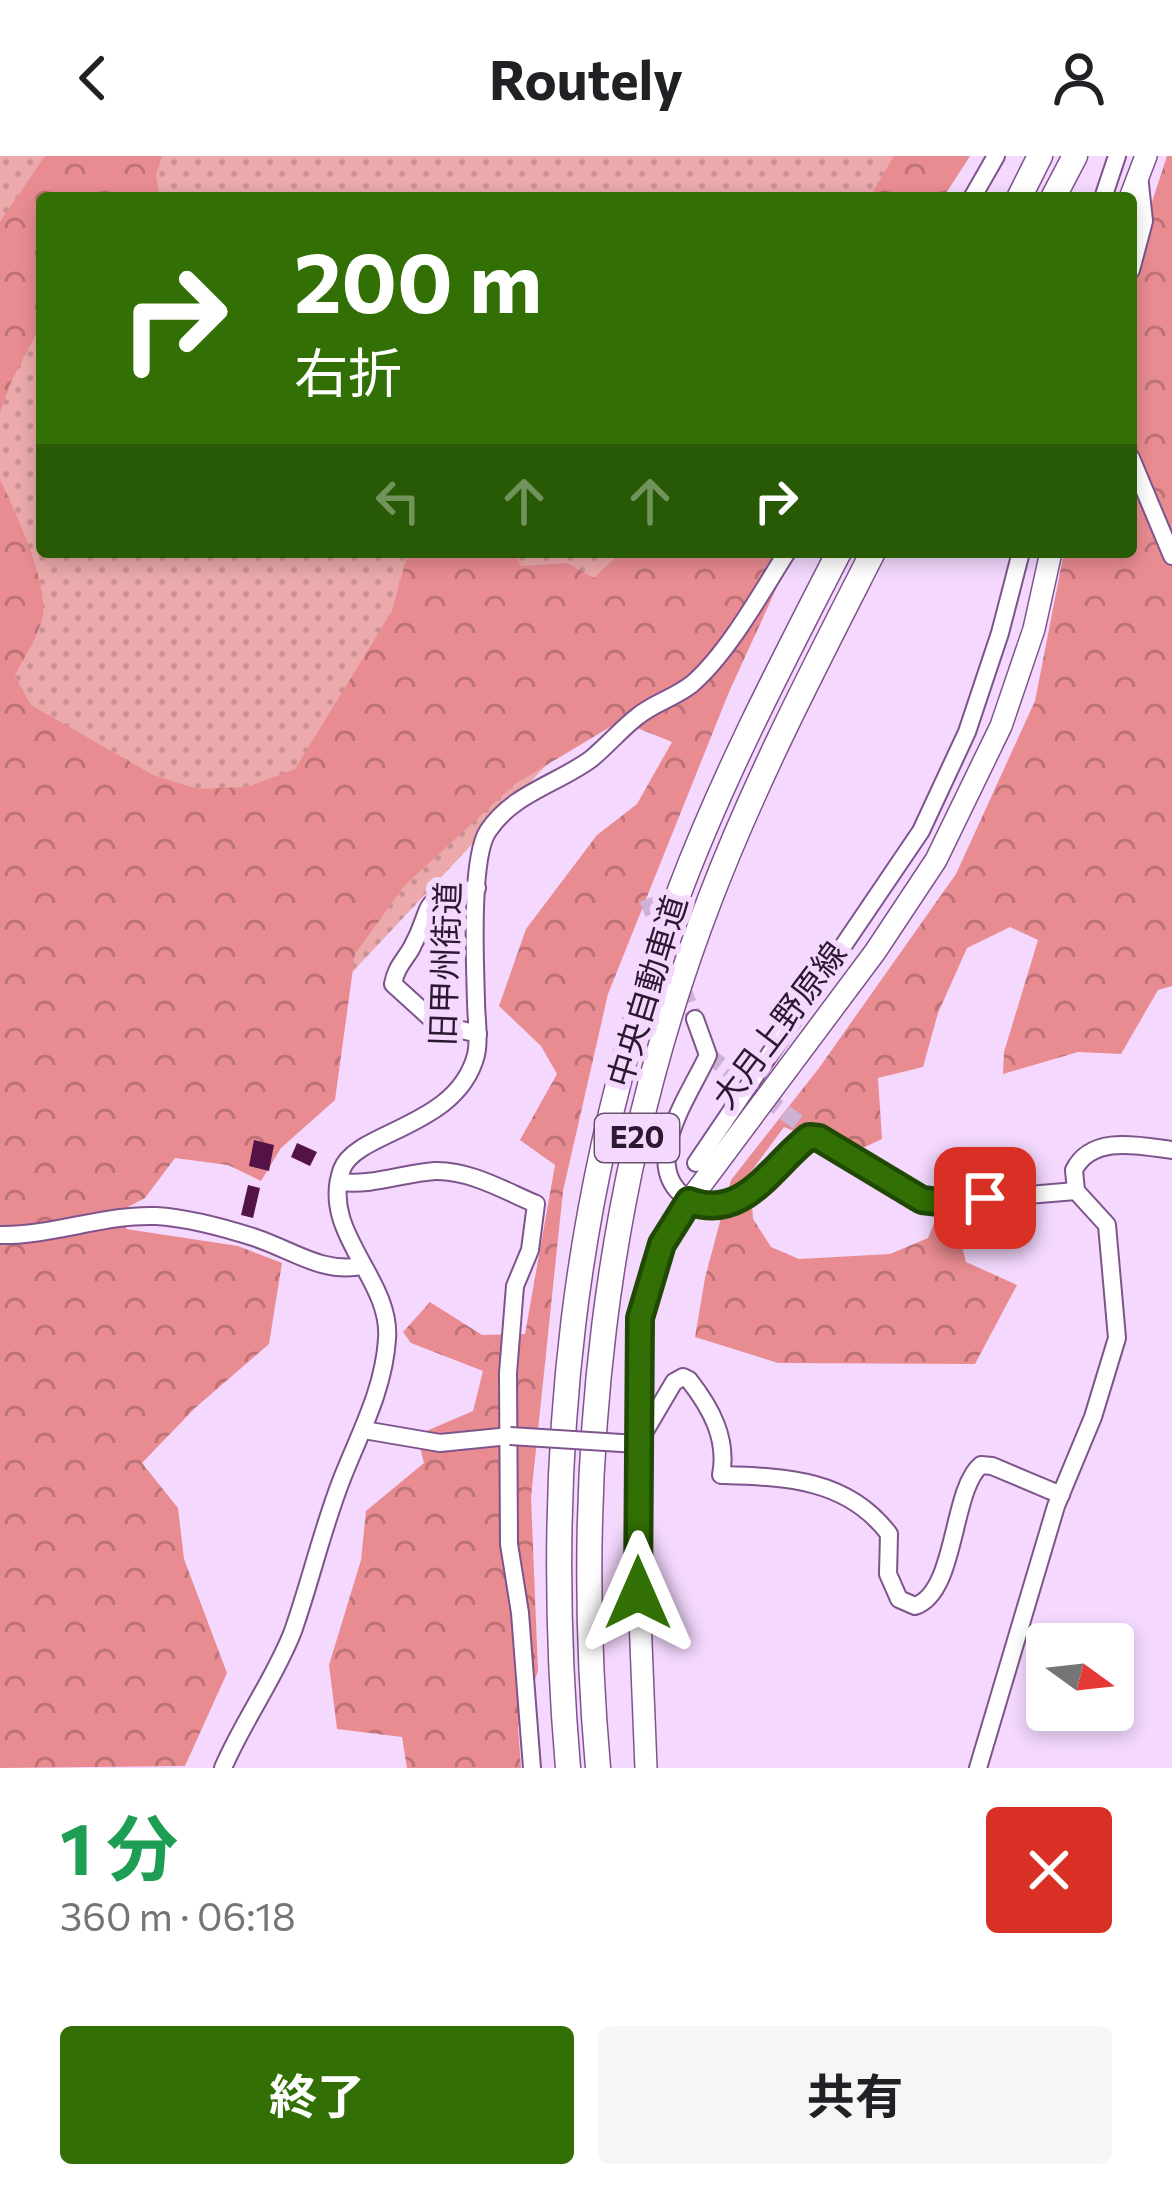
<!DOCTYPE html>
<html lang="ja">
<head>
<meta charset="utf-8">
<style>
	body { margin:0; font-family:Commissioner,"Noto Sans JP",sans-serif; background:#f6f6f6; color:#202124; height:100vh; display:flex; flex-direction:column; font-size:45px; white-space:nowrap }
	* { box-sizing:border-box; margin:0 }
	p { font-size:39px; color:#757577 }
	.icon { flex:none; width:66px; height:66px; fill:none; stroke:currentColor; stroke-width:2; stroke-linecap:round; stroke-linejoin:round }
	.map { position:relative; height:1612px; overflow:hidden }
	.details { display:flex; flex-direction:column; background:#fff; flex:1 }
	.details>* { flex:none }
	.banner { position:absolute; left:36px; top:36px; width:1101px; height:366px; border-radius:12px; box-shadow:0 6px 18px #0003; background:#327005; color:#fff; overflow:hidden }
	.needle { width:78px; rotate:105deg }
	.controls { position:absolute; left:1026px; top:1467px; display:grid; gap:24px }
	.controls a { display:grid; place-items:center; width:108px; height:108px; border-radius:12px; background:#fff; box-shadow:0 6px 18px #0003; font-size:60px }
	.pin { position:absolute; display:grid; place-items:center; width:102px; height:102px; color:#fff; margin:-51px; border-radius:24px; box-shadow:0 6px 18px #0006 }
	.me { position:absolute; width:132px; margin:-66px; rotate:0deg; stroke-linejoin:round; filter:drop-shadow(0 0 9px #0008) }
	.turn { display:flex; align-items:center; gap:42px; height:252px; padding:0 60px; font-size:54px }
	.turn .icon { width:156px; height:156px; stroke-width:2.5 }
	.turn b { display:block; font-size:84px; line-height:102px }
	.lanes { display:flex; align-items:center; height:114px; padding:0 60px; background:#0003; justify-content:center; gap:60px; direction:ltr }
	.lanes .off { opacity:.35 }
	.round { display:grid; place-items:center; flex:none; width:126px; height:126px; border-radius:12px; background:#f6f6f6 }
	.head { display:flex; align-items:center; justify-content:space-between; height:204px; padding:0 60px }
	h1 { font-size:72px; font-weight:700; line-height:90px; color:#1e9e55 }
	.action { display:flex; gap:24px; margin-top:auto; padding:24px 60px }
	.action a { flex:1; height:138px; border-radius:12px; background:#327005; color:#fff; font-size:48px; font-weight:700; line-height:138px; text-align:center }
	.action a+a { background:#f6f6f6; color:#202124 }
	header { display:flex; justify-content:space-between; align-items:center; height:156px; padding:0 60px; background:#fff; font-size:54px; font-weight:700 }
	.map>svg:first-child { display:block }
	.grass { fill:url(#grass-dots) }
	.forest { fill:url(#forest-crowns) }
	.building { fill:#531347 }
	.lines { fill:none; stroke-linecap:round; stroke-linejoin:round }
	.minor-tunnel { stroke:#ccb2d5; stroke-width:16; stroke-dasharray:16 8; stroke-linecap:butt }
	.minor-casing { stroke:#7e548d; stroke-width:20 }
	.major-casing { stroke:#7e548d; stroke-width:24 }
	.highway-casing { stroke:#7e548d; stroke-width:27 }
	.minor { stroke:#fff; stroke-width:16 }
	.major { stroke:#fff; stroke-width:21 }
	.highway { stroke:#fff; stroke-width:24 }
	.minor-bridge-casing { stroke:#7e548d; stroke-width:20; stroke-linecap:butt }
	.minor-bridge { stroke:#fff; stroke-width:16 }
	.route-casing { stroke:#204903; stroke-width:30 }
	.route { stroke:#327005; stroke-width:21 }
	.labels { text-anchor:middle; stroke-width:12; stroke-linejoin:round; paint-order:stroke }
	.shield { fill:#f4d8fe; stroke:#67526e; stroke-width:3 }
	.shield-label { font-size:30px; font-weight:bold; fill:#2b1931 }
	.street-label { font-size:33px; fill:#2b1931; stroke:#f4d8fe }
</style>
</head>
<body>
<header><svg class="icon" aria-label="back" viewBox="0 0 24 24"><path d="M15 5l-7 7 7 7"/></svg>Routely<svg class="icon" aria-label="person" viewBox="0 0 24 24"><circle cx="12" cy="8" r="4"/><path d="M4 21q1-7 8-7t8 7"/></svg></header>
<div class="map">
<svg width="1172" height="1612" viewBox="0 0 1172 1612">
	<defs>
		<pattern id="grass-dots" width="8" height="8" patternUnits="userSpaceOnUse" patternTransform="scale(3)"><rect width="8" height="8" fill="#eba9ab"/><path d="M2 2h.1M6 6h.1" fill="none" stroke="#ca9194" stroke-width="1.8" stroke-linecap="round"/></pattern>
		<pattern id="forest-crowns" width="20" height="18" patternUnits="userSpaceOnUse" patternTransform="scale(3)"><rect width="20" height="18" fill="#e98c91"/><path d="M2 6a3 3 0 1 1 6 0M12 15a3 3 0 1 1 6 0" fill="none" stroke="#bd7277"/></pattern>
	</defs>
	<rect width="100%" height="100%" fill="#f4d8fe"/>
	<!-- grass -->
	<polygon class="grass" points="0,0 941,0 920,42 42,42 42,396 746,396 269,905 0,694"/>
	<!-- forest -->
	<g class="forest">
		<polygon points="45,0 162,0 156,20 160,42 42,42 42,167 11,226 0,257 0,66"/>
		<polygon points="894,0 970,0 943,42 869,42"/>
		<polygon points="1167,0 1172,0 1172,830 1158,834 1121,898 1078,896 1003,918 1004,896 1038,784 1010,771 967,792 938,857 923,911 878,922 882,983 850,998 784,971 750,1017 753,1063 771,1091 799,1103 890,1098 928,1082 938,1057 955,1062 966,1106 1017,1129 975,1208 778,1207 695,1181 705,1122 731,1024 819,912 956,718 1035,545 1064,396 1131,396 1131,110"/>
		<path d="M0,324C16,357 47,423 43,459C40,478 23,502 15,520L31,549L153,619L198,633L247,631L295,613L392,455L408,396H515L521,410L567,407L594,422L621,396H793L729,536L608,838L563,1035L531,1341L538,1515L518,1571L521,1612H407L402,1581L337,1573L329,1509L361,1404L366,1355L424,1307L417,1279L473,1255L483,1215L411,1187L403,1176L430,1146L482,1179L525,1178L555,1009L520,984L557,918L541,890L499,850L526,773L597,679L637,648L672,586L620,565L515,628L404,730L355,798L335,944L281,992L261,1025L228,1009L175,1002L145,1042L128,1051L126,1073L238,1090L282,1107L269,1188L195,1252L142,1307L178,1352L184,1403L227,1517L185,1610L0,1612Z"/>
	</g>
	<!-- building -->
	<g class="building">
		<polygon points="254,984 274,989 269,1015 249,1010"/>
		<polygon points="297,987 317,996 310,1010 291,1001"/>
		<polygon points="248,1029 260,1032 253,1062 241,1059"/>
	</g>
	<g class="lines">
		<!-- minor-tunnel -->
		<g class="minor-tunnel">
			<polyline points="647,743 695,863"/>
			<polyline points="708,899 819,982"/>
		</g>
		<!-- minor casing -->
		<g class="minor-casing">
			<g id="minor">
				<polyline points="972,42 996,0"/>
				<polyline points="1103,42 1117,0"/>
				<polyline points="1131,114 1144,65 1139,19"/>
				<polyline points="1131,302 1172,400"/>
				<path d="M477,732C412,748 438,744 411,793C403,806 396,812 393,828L437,868L478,878"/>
				<path d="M695,863L708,899C691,937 638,1008 686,1042C702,1054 722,1051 739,1043C768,1029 784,1000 809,981L819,982L922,1044L934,1047L1076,1035"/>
				<polyline points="696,1007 921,675 967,576 1000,477 1021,396"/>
				<path d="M340,1026C373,1030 403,1017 435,1015C470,1014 505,1035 536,1048L530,1094L515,1130L508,1217L509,1388L520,1457L532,1612"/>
				<path d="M0,1079C53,1080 104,1058 156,1060C189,1062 225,1072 256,1082C292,1094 323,1118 362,1110"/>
				<polyline points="364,1274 440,1287 510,1280"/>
				<path d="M638,1287L674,1226L683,1221L689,1224C711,1252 728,1283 721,1319C784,1321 847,1322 889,1378L888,1418L899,1443L915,1450C957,1436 951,1334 981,1309L992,1310L1061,1339"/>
				<path d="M223,1612C243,1565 275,1522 293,1475C311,1424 323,1370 343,1320C361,1275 384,1232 387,1183C392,1123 319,1076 342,1013C356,975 457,972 476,899C480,881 476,863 476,845C475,808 470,702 488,675C512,638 557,628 591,603C607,590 621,573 638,560C654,547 676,541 692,528C728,497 761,437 787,396"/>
				<path d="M978,1612L1056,1350L1093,1261L1117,1182L1107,1069L1076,1035L1074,1014C1092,978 1140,990 1172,994"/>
			</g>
		</g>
		<!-- major casing -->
		<g class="major-casing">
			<g id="major">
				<polyline points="1130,42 1146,0"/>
				<polyline points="646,1612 639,1437 637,1179 652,1111 689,1045 875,796 936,704 1001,570 1034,473 1051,396"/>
			</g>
		</g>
		<!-- highway casing -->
		<g class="highway-casing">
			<g id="highway">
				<polyline points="1019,42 1040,0"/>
				<polyline points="1053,42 1075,0"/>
				<path d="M568,1612C542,1309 571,1020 680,734C724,618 782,507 839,396"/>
				<path d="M598,1612C572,1317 603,1020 710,743C756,623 815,510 873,396"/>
			</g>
		</g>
		<!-- minor -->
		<use href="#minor" class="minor"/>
		<!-- major -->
		<use href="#major" class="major"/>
		<!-- highway -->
		<use href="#highway" class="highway"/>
		<!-- minor-bridge casing -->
		<g class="minor-bridge-casing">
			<polyline id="minor-bridge" points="510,1280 637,1288"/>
		</g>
		<!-- minor-bridge -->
		<use href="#minor-bridge" class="minor-bridge"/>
	</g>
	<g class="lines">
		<!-- route casing -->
		<g class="route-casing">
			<path id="route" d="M638,1437L640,1162L662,1088L689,1045C744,1066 772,1009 809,981L819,982L922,1044L948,1047L985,1042"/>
		</g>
		<!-- route -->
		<use href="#route" class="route"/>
	</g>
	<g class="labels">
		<!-- shield labels -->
		<rect class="shield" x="595" y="958" width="84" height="48" rx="9"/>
		<g class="shield-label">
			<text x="637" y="992">E20</text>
		</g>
		<!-- street labels -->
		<g class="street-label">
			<text transform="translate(445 808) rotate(-88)" y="12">旧甲州街道</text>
			<text transform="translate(647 835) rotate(-73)" y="12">中央自動車道</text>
			<text transform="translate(779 869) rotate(-53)" y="12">大月上野原線</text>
		</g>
	</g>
</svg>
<div class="controls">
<a><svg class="needle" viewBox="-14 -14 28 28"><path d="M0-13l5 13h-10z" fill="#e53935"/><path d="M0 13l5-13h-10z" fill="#757577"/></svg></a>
</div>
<div class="pin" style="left:985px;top:1042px;background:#d93025"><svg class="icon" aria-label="arrive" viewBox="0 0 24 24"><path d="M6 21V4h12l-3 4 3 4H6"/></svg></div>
<svg class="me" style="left:638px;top:1437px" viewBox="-20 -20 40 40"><path d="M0-17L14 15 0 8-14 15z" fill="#327005" stroke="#fff" stroke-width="4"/></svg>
<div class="banner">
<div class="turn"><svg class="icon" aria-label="right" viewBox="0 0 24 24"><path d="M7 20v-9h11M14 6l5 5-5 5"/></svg><div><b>200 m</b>右折</div></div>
<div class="lanes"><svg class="icon off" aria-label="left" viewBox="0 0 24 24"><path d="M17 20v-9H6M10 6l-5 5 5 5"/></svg><svg class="icon off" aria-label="ahead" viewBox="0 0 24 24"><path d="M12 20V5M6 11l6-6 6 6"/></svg><svg class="icon off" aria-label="ahead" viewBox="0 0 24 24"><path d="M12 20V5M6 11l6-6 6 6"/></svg><svg class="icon" aria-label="right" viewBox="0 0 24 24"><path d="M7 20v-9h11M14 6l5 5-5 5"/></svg></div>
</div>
</div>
<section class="details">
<div class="head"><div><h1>1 分</h1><p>360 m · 06:18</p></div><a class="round" style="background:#d93025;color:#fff"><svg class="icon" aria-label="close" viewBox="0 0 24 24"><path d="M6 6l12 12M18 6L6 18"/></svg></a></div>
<div class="action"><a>終了</a><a>共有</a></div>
</section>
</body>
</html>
